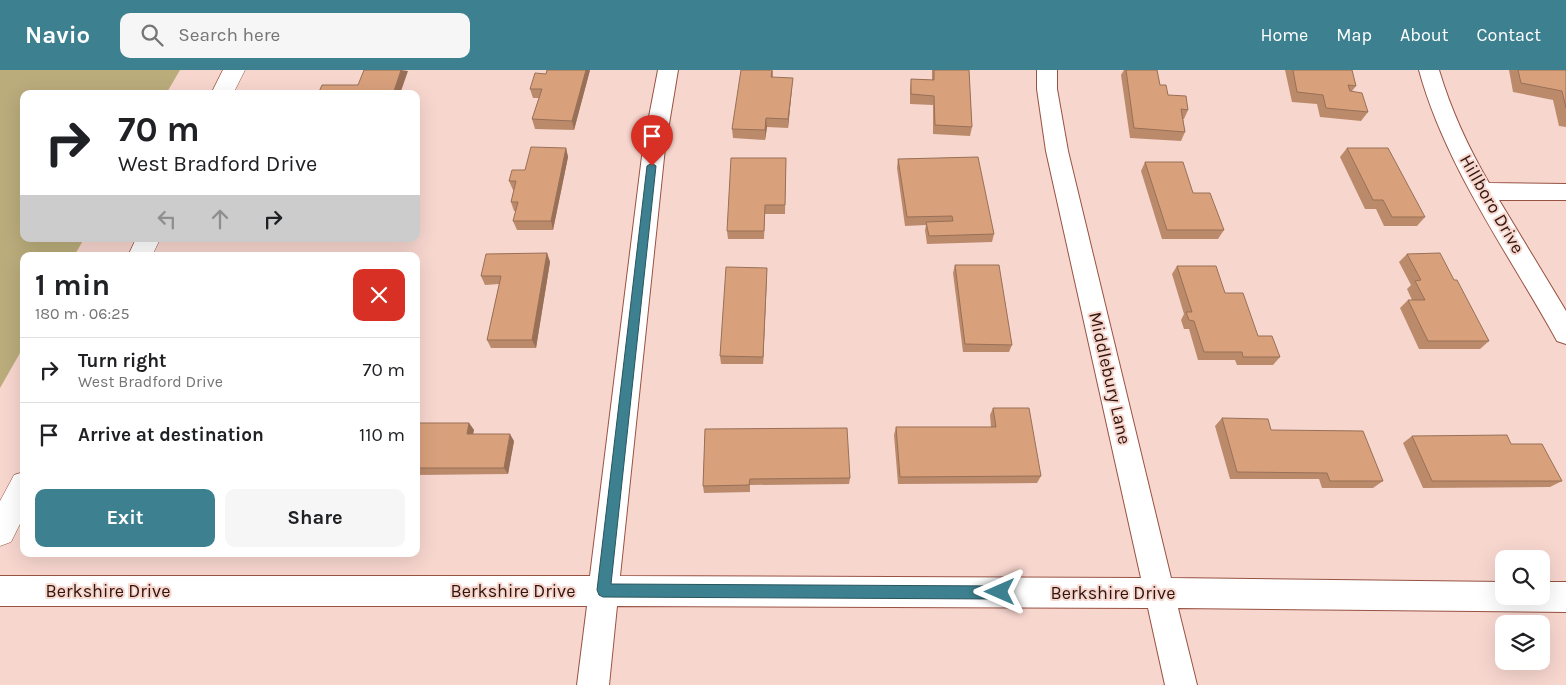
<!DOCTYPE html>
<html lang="en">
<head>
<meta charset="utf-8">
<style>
	body { margin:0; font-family:Karla,sans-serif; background:#f6f6f6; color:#202124; height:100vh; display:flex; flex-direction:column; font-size:19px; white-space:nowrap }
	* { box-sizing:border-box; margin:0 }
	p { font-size:16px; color:#757577 }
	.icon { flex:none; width:28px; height:28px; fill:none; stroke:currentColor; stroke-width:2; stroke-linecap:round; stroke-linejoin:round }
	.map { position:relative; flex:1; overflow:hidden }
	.sheet { position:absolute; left:20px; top:182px; width:400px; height:305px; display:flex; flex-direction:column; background:#fff; border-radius:10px; box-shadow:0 5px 20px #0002 }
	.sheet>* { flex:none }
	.banner { position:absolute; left:20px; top:20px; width:400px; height:152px; border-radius:10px; box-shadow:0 5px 20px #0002; background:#fff; color:#202124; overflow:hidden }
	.controls { position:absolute; left:1495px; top:480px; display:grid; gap:10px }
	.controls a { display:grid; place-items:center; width:55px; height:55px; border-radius:10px; background:#fff; box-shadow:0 5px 20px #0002; font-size:25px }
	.pin { position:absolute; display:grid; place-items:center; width:42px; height:42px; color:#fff; margin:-51px -21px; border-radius:50% 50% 50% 0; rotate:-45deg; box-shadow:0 0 5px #0007 }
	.pin .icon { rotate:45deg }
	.me { position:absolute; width:55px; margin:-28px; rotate:270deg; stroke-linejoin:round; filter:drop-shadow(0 0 4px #0008) }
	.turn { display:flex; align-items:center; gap:18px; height:105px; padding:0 15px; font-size:22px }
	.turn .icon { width:65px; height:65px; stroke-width:2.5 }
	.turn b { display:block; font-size:35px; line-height:42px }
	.lanes { display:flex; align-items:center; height:48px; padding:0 15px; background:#0003; justify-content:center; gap:25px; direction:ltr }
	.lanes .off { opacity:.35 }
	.round { display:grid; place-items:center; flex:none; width:52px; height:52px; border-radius:10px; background:#f6f6f6 }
	.overview { display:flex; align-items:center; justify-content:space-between; height:85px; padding:0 15px }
	h1 { font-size:30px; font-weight:700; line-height:38px }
	.button { display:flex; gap:10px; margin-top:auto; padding:10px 15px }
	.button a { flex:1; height:58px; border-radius:10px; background:#3d8190; color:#fff; font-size:20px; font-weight:700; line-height:58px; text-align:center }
	.button a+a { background:#f6f6f6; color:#202124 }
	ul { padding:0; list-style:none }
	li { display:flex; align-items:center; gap:15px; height:65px; padding:0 15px; border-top:1px solid #e0e0e0 }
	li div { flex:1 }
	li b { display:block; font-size:19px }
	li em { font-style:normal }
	header { display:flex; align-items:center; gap:30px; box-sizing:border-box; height:70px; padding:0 25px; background:#3d8190; color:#fff }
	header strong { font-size:24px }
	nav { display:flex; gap:28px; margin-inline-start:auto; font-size:18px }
	.search { width:350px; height:45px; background:#f6f6f6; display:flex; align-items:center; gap:12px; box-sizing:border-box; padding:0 18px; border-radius:10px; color:#757577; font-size:19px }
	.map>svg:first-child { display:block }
	.green { fill:#baac7b }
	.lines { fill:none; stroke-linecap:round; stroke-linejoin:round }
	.minor-casing { stroke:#985242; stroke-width:2 }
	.tertiary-casing { stroke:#985242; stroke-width:1 }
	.minor { fill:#fff; fill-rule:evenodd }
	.tertiary { fill:#fff; fill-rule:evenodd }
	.wall { fill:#bb8a6b }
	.shaded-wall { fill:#987057 }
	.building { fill:#d9a07c; stroke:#987057 }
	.route { fill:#3d8190; stroke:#28545e }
	.labels { text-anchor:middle; stroke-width:4; stroke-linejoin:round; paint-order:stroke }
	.street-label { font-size:18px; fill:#30140d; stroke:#f7d6ce }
</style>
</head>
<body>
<header>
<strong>Navio</strong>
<div class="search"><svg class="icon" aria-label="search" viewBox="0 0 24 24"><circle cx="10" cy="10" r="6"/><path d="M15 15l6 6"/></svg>Search here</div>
<nav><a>Home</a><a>Map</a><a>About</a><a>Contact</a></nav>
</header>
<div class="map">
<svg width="1566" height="615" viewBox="0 0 1566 615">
	<rect width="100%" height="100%" fill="#f7d6ce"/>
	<!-- green -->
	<polygon class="green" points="0,0 180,0 166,24 24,24 24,169 84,169 74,186 24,186 24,276 0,318"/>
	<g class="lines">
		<!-- minor casing -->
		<g class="minor-casing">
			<g id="minor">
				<polygon points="658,0 678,0 665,78 620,506 1141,508 1046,81 1037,19 1037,0 1057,0 1057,19 1068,81 1171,508 1504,512 1504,526 1541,526 1541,512 1566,512 1566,542 1178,538 1197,615 1165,615 1148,538 617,536 609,615 577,615 587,536 0,536 0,506 590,506 643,78"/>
				<path d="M1419,0H1439C1451,40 1468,77 1489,113L1566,114V130H1499L1566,241V274L1557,271C1509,184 1445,96 1419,0Z"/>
			</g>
		</g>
		<!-- tertiary casing -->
		<g class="tertiary-casing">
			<g id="tertiary">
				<polygon points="223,0 245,0 233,24 211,24"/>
				<polygon points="136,169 160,169 152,186 128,186"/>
				<polygon points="24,402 24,446 11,472 0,476 0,431 14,405"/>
			</g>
		</g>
		<!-- minor -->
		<use href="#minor" class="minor"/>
		<!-- tertiary -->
		<use href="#tertiary" class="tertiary"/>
	</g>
	<!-- wall -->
	<g class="wall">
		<polygon points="590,0 574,60 535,59 532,49 539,28 533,28 530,19 546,4"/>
		<polygon points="773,0 773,7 792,18 788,58 767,57 765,70 733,68 732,59"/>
		<polygon points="932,0 969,0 972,57 970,66 933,64 933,35 910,34 910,18 911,9 932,10"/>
		<polygon points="1124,0 1157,0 1160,15 1168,25 1188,40 1184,49 1183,49 1185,62 1181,71 1130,68 1121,5"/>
		<polygon points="1285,0 1352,0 1356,16 1352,21 1368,42 1361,51 1320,47 1317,34 1292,32"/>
		<polygon points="1509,0 1566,0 1566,57 1559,56 1553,30 1513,22"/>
		<polygon points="566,78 568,87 553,160 517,160 513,151 516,141 514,141 511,132 514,120 513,120 509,111 525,100"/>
		<polygon points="1347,78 1425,147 1417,156 1384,156 1376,139 1365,139 1340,87"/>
		<polygon points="786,88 785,144 765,144 764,169 728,169 727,161"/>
		<polygon points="898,89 994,164 992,172 927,174 925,160 926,155 905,156 897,98"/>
		<polygon points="1145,92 1193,123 1224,160 1218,169 1162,169 1141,101"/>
		<polygon points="547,183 550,192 536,278 491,278 487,270 499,214 485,215 481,206"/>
		<polygon points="1407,184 1454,210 1489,271 1480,279 1419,279 1400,238 1408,230 1412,230 1407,219 1411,215 1399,192"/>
		<polygon points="955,195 1012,275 1009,282 963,282 953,203"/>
		<polygon points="1177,196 1258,266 1280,287 1273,295 1237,295 1235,290 1198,290 1189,259 1184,259 1181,250 1184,244 1172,204"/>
		<polygon points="767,198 763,294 721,294 720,286"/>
		<polygon points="993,338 1041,406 1037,413 898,414 894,365 896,357 991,357 990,345"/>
		<polygon points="1222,348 1271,360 1383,411 1373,418 1322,418 1319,409 1230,409 1215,356"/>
		<polygon points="416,353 469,353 474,360 473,364 514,371 508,404 416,405"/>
		<polygon points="705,359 850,408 849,414 750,415 750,422 704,423 703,416"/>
		<polygon points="1412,366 1511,374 1562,411 1550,417 1423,418 1403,373"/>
	</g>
	<!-- shaded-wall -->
	<g class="shaded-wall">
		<polygon points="401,0 408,1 400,24 393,24"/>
		<polygon points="586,0 590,0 574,60 572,51"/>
		<polygon points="793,8 788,58 788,49"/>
		<polygon points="766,48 767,57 765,70 765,60"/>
		<polygon points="566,78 568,87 553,160 551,151"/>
		<polygon points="547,183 550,192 536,278 532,270"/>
		<polygon points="767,198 767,206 763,294 763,287"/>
		<polygon points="469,353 474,360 471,371 467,364"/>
		<polygon points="510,364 514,371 508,404 504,398"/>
	</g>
	<!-- building -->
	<g class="building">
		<polygon points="364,0 401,0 393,24 318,24 322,15 358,15"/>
		<polygon points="547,0 586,0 572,51 532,49 542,19 530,19 535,3 546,4"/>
		<polygon points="741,0 772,0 771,7 793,8 788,49 766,48 765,60 732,59"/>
		<polygon points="934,0 969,0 972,57 935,55 934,26 911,24 911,9 934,10"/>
		<polygon points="1126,0 1157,0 1160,15 1166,15 1168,25 1186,26 1188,40 1181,39 1185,62 1134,58"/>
		<polygon points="1293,0 1352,0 1356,16 1348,15 1350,21 1362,23 1368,42 1326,38 1323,25 1297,22"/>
		<polygon points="1518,0 1566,0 1566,38 1562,21 1521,13"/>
		<polygon points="531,77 566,78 551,151 513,151 518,132 511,132 516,111 509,111 512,100 525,100"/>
		<polygon points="1347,78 1388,78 1425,147 1392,147 1383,130 1373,130"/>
		<polygon points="978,87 994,164 929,166 926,152 953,151 952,146 907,147 898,89"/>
		<polygon points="731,88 786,88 785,135 765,135 764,161 727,161"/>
		<polygon points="1145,92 1183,92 1193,123 1210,123 1224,160 1167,160"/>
		<polygon points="547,183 532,270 487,270 501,206 481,206 486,184"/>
		<polygon points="1440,183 1454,210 1457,210 1489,271 1428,271 1408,230 1425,230 1415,211 1421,210 1407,184"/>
		<polygon points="955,195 999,195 1012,275 965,274"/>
		<polygon points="1177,196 1216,196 1225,223 1243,223 1258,266 1272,266 1280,287 1243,287 1242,282 1204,282 1194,251 1189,250 1186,242 1192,242"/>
		<polygon points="726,197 767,198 763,287 720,286"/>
		<polygon points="993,338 1029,338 1041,406 900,407 896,357 996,357"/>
		<polygon points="1222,348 1268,349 1271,360 1363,361 1383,411 1330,411 1327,403 1237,402"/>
		<polygon points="416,353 469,353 467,364 510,364 504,398 416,398"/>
		<polygon points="847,358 850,408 750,409 749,415 703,416 705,359"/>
		<polygon points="1507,365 1511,374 1542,374 1562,411 1432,411 1412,366"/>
	</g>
	<!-- route -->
	<polygon class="route" points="652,93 656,96 611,514 1000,516 1005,518 1007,522 1005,527 1000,529 603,527 599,525 597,520 647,96"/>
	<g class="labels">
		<!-- street labels -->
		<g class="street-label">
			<text transform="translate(1492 134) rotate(60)" y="6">Hillboro Drive</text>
			<text transform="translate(1110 308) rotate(77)" y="6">Middlebury Lane</text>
			<text x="108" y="527">Berkshire Drive</text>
			<text x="513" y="527">Berkshire Drive</text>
			<text x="1113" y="529">Berkshire Drive</text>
		</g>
	</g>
</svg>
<div class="controls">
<a><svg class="icon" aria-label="search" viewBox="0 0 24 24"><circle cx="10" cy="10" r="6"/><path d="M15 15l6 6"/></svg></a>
<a><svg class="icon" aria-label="layers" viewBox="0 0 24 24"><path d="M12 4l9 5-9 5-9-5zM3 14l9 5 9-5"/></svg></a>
</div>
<div class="pin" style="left:652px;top:96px;background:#d93025"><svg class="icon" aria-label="arrive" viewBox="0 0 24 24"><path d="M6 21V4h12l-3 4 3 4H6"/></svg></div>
<svg class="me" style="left:1000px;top:522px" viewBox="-20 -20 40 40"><path d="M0-17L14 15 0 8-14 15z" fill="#3d8190" stroke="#fff" stroke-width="4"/></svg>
<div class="banner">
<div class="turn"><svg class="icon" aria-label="right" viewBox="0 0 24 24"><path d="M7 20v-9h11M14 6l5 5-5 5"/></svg><div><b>70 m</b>West Bradford Drive</div></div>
<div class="lanes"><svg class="icon off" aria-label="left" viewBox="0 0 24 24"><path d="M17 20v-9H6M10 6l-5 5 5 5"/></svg><svg class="icon off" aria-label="ahead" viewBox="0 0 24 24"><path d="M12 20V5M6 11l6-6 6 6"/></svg><svg class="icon" aria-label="right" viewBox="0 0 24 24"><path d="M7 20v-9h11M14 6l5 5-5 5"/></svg></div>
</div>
<section class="sheet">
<div class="overview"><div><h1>1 min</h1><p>180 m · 06:25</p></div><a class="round" style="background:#d93025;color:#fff"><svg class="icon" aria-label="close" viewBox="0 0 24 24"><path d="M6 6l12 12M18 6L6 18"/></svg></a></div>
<ul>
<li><svg class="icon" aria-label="right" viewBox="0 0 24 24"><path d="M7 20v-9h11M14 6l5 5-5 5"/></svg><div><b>Turn right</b><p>West Bradford Drive</p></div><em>70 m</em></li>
<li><svg class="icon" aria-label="arrive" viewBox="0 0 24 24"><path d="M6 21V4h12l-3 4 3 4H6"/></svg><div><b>Arrive at destination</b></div><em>110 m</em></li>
</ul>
<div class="button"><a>Exit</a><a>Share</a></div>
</section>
</div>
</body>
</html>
